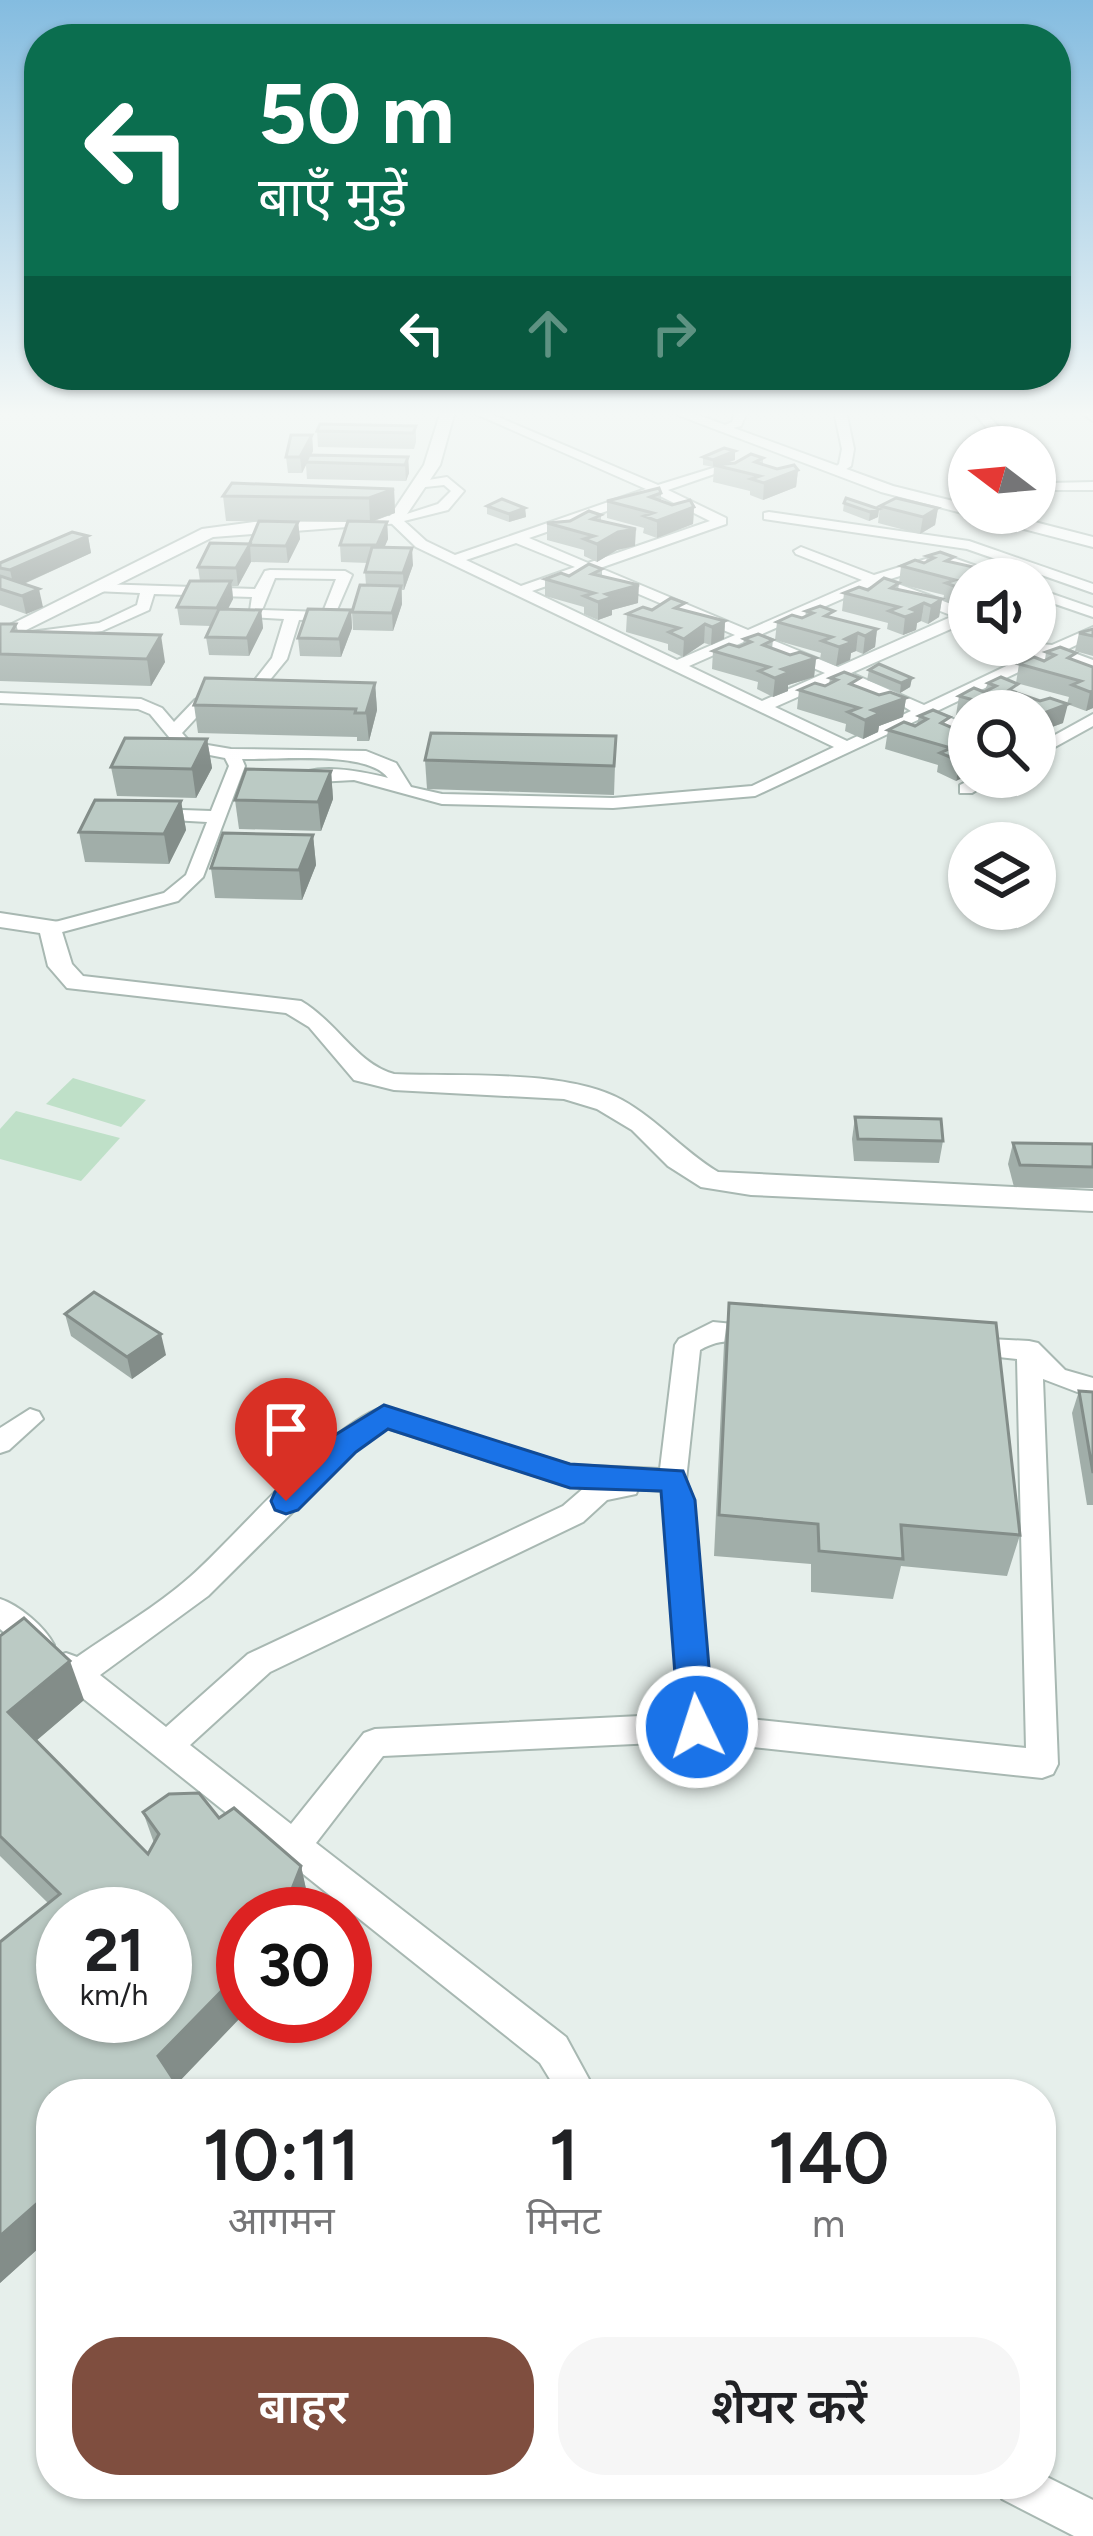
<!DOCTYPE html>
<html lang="hi">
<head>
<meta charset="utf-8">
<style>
	body { margin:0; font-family:Figtree,"Noto Sans Devanagari",sans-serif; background:#f6f6f6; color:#202124; height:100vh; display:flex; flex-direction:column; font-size:45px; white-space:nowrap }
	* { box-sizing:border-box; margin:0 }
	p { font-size:39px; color:#757577 }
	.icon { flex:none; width:66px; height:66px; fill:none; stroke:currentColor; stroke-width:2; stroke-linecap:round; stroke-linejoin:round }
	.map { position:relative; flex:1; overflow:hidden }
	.sheet { position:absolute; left:36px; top:2079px; width:1020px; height:420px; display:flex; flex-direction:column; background:#fff; border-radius:48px; box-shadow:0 3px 9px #0004 }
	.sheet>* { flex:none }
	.hud { position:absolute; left:24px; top:24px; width:1047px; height:366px; border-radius:48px; box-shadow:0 3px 9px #0004; background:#0b6e4f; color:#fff; overflow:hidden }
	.needle { width:78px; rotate:286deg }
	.fabs { position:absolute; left:948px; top:426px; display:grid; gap:24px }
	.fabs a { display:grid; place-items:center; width:108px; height:108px; border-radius:50%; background:#fff; box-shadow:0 3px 9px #0004; font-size:60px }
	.speed { position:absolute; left:36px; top:1887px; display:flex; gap:24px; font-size:60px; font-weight:700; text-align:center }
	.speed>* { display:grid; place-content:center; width:156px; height:156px; border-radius:50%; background:#fff; box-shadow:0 3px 9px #0004; line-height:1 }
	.speed small { font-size:30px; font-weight:400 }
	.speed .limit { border:18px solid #d22; background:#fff; color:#111 }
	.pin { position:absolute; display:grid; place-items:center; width:102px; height:102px; color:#fff; margin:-123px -51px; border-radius:50% 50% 50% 0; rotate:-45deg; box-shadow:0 0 12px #0007 }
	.pin .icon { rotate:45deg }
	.me { position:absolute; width:132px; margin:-66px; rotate:356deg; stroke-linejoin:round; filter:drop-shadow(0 0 9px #0008) }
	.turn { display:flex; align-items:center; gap:42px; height:252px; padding:0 36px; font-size:54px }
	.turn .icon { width:156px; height:156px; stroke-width:2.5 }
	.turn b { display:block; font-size:84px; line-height:102px }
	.lanes { display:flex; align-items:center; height:114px; padding:0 36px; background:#0003; justify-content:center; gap:60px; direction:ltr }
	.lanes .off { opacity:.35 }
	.eta { display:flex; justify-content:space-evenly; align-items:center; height:204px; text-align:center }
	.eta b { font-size:72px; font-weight:600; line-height:84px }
	.action { display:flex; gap:24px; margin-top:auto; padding:24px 36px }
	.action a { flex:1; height:138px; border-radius:48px; background:#7f4e3f; color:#fff; font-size:48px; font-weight:600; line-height:138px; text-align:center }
	.action a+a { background:#f6f6f6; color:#202124 }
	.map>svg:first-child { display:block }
	.green { fill:#bfe0c8 }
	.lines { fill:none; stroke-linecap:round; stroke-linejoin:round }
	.minor-casing { stroke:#a8b8b2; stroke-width:4 }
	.tertiary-casing { stroke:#a8b8b2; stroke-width:4 }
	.minor { fill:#fff; fill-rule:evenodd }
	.tertiary { fill:#fff; fill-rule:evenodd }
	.wall { fill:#a1aea9 }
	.shaded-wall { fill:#838d89 }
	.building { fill:#bbcac4; stroke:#838d89; stroke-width:3; fill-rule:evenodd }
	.route { fill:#1a73e8; stroke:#114b97; stroke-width:3 }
</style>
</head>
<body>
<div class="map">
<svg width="1093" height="2536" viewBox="0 0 1093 2536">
	<rect width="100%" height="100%" fill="#e6efeb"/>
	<!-- green -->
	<g class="green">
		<polygon points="73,1078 146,1100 121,1127 46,1104"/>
		<polygon points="16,1111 120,1138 81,1181 0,1159 0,1129"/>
	</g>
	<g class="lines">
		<!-- minor casing -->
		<g class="minor-casing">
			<g id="minor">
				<path d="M469,411H484L658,485L726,464V470L668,490L726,518V524L600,568L748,630L862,580L796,554L794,551L801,547L874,575L942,554L1005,576L1007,579H987L942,563L887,580L969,610V621L851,673L924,705L1040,650V644L1052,645L1093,627V637L1066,650L1093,660V670L1054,655L935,712L969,725V735L922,718L755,796L613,808L442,804L354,780L299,783L291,778C316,762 360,771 388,778C368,750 277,760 242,759L245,766L203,877L178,901L51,935L44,933V925L164,893L186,875L207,822L154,819L145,814L154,809L211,811L229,766L225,758L179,749L150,714L138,709L0,703V693L141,699L162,708L174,722L195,700L254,681L272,658L284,619L249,617L252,597L154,594L149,610L102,631L0,644V636L99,623L137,605L140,593L95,591L93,588L100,584L255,589L265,571L270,570L345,571L352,575L333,619L299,620L287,659L264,687L207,706L182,733L190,742L231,749L366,751L396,763L411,787L442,794L613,798L752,786L834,747L416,547L388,520L438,504L451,491L444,485L416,488V482L447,477L464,491L448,510L404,521L426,541L455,555L646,489ZM656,494L710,521L588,563L529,538ZM516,543L575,567L521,586L466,560ZM587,572L735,635L677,660L532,591ZM275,578L336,579L323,612L262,610ZM874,585L953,616L838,667L760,635ZM748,640L825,673L762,701L689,666ZM838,679L903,706L911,711L847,741L775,707Z"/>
				<polygon points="735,411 747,411 741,426 720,431 720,427 732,422"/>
				<polygon points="834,411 846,411 854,449 851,466 837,475 831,471 839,464 842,449"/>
				<polygon points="972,411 984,411 1017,447 1004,447"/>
				<polygon points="1079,411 1092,411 1093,421"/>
				<polygon points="1035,470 1050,483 1093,482 1093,490 1043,490 1035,481"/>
				<polygon points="769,512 969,541 1093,584 1093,593 967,549 764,519 764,513"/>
				<polygon points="1035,588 1093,608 1093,617 1035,597"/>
				<polygon points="1093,714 1093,726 1035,758 1035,746"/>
				<polygon points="976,777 997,777 972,793 960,793 960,785"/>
				<path d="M713,1322L765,1327L768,1333L765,1339C738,1347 727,1334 700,1350L686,1480L693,1500L711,1715L1026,1748L1017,1359L961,1353L957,1347L961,1341L970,1338L1029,1341L1038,1343L1065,1370L1093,1378V1398L1043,1379L1058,1764L1053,1774L1042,1778L697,1741L383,1756L316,1843L566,2037L597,2094H559L540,2063L65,1684L51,1666L55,1657L66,1653L77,1657C114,1631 156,1607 190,1577C238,1535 329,1424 384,1407L570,1465L660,1469L675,1345L679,1339ZM387,1428L570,1487H585L563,1506L248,1654L166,1727L100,1675L208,1596L355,1450ZM638,1489L662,1491L665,1500L681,1714L375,1729L364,1733L291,1824L190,1745L270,1672L583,1522L607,1500L636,1494Z"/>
				<polygon points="30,1409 39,1412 43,1419 9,1450 0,1453 0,1428"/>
				<path d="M0,1599C19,1605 45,1627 54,1645L49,1654C29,1661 15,1642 0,1629Z"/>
				<polygon points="1041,2474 1093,2500 1093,2536 1074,2536 1002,2499 996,2484 1041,2484"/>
			</g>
		</g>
		<!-- tertiary casing -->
		<g class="tertiary-casing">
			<g id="tertiary">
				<polygon points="441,411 455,411 440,465 401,523 213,537 0,643 0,630 202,529 254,522 390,516 424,465"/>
				<polygon points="667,411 687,411 893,486 969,505 969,513 1000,513 1093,537 1093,547 881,492"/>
				<path d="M0,913L59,922L72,964L83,976L301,1001C338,1023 357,1064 394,1074C460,1077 565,1069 622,1100C658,1120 683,1151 718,1172L1093,1191V1211L751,1195L701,1187L668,1166L632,1130L597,1109L564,1099L394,1090L354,1080L309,1027L286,1013L67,988L48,966L40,933L0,927Z"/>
			</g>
		</g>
		<!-- minor -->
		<use href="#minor" class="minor"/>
		<!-- tertiary -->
		<use href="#tertiary" class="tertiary"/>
	</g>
	<!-- wall -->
	<g class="wall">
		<polygon points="416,426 416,442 414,449 318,447 317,431"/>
		<polygon points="312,435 313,451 311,455 408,457 409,473 406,481 307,479 306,465 302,473 288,473 286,457"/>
		<polygon points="703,457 735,460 721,465 763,458 763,464 777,469 798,470 796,487 763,500 750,495 750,491 713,482 714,467 703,465"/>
		<polygon points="394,489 395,513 372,522 387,522 388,539 384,547 413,565 404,590 402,590 402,604 393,631 353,630 352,612 366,585 365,572 368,563 341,562 340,545 348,522 226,521 223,496"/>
		<polygon points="661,493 661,501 672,505 694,507 693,524 657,538 643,533 644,528 607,518 607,501"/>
		<polygon points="844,503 879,509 878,517 869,521 843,511"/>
		<polygon points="487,506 525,508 526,517 509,522 487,514"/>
		<polygon points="880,506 938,508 935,525 920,534 878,523"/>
		<polygon points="601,515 601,521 635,546 617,550 597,562 584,556 584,550 547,540 547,523"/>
		<polygon points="298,522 300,539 288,563 251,562 238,586 232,586 233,599 228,609 261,610 263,628 249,656 209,655 206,637 211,626 180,625 177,607 200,581 198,567"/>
		<polygon points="88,536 91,553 24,584 43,607 26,614 0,605 0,563"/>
		<polygon points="927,556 996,572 959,607 943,601 944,595 899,584 898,590 942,599 939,617 928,624 921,621 917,623 916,630 903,635 887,629 888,623 842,611 844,593 899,583 901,566 924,563 926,562"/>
		<polygon points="602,569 602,576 638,603 612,610 612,615 598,620 584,614 584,607 545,596 545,579"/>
		<polygon points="351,610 352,628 341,657 300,656 298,638"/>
		<polygon points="652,610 685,611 725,621 724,639 711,645 704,643 683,657 668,650 668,644 626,632 627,614"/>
		<polygon points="806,611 877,629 875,647 863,654 856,651 851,653 850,660 836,666 820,659 821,653 775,640 777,622 802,618 805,617"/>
		<polygon points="0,624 16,624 18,631 165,662 151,686 0,681"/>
		<polygon points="1093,629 1093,656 1075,651 1079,633"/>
		<polygon points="744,639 773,640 772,649 790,655 816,658 814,677 788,685 788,691 773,697 757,689 758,682 712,669 713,651 739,647 743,645"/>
		<polygon points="1046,652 1093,667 1093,708 1086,711 1067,704 1069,697 1016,683 1019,664 1045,660"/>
		<polygon points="869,670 912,678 910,687 900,693 867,680"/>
		<polygon points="830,678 879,695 906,698 903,717 879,726 878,732 863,739 845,731 846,724 797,709 799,690 825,686 829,684"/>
		<polygon points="375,683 377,710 369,741 357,741 357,737 198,733 194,705"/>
		<polygon points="988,683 1017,692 1063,723 1041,731 1040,738 1035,711 969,711 969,719 956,715 959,696 984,692"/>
		<polygon points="919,716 969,735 956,781 937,772 938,765 885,749 888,730 915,726 917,724"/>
		<polygon points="616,736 614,795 427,789 425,760"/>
		<polygon points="207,739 212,768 196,798 117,796 111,767"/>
		<polygon points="331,771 333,799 321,831 239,829 235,800"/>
		<polygon points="181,801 186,830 169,864 85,862 79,832"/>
		<polygon points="313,835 316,865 302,900 215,898 211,868"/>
		<polygon points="855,1117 943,1141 939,1163 854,1161 852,1139"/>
		<polygon points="1013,1143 1093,1144 1093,1188 1014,1187 1008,1164"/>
		<polygon points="729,1303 1020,1535 1007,1576 901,1566 893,1599 811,1592 811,1564 714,1556 724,1344"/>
		<polygon points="65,1314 166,1355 132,1379 71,1336"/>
		<polygon points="1079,1391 1093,1392 1093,1505 1087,1505 1072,1413"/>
		<polygon points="0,1636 84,1700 36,1741 148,1854 154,1843 143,1812 219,1818 301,1866 309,1903 176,2085 51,2094 51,2237 0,2283 48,1903 0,1856"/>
	</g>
	<!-- shaded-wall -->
	<g class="shaded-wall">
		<polygon points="312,435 313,451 302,473 300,457"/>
		<polygon points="735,451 735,460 717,466 714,465 713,468 713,460"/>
		<polygon points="408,457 409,473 406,481 405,465"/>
		<polygon points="798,470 796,487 763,500 764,483"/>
		<polygon points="394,489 395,513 370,522 369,498"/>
		<polygon points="694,507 693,524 657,538 657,521"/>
		<polygon points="525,508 526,517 509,522 509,514"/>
		<polygon points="938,508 935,525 920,534 923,517"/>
		<polygon points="879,509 878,517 869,521 870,512"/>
		<polygon points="298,522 300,539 288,563 286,546"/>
		<polygon points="387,522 388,539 378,563 377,545"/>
		<polygon points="636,529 635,546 617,550 597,562 597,544 618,532"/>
		<polygon points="88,536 91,553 14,588 10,570"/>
		<polygon points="250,544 251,562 238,586 236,568"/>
		<polygon points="412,548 413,565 404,590 403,573"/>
		<polygon points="996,572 995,579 976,579"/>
		<polygon points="231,581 233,599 219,626 217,608"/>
		<polygon points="969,581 969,603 959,607 962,589"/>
		<polygon points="639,585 638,603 612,610 612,615 598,620 598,602 606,594"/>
		<polygon points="401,586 402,604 393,631 392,613"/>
		<polygon points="39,589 43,607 26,614 22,596"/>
		<polygon points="942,599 939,617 928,624 931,606"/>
		<polygon points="924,603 921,621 917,623 916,630 903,635 905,617 911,609"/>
		<polygon points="261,610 263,628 249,656 247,638"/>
		<polygon points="351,610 352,628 341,657 339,639"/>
		<polygon points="725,621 724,639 711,645 712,627"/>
		<polygon points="705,624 704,643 683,657 684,639"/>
		<polygon points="877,629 875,647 863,654 865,636"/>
		<polygon points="858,633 856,651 851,653 850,660 836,666 839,647 845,639"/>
		<polygon points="161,635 165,662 151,686 147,659"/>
		<polygon points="816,658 814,677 788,685 788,691 773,697 775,678 782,669"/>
		<polygon points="912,678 910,687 900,693 901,683"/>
		<polygon points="375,683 377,710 369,741 366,713"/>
		<polygon points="1093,691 1093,708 1086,711 1090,692"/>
		<polygon points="906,698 903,717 879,726 878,732 863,739 865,720 872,710"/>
		<polygon points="1068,704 1063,723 1041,731 1040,738 1035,740 1036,716"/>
		<polygon points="207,739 212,768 196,798 192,769"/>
		<polygon points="969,750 969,775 956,781 960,761 966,751"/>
		<polygon points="331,771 333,799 321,831 318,802"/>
		<polygon points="181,801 186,830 169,864 164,834"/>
		<polygon points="313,835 316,865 302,900 299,870"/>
		<polygon points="161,1334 166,1355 132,1379 127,1357"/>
		<polygon points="70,1661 84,1700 24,1751 8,1712"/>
		<polygon points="301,1866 309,1903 305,1914 282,1914"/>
		<polygon points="243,1969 243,2015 176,2085 179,2094 161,2094 158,2056"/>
		<polygon points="51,2191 51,2237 0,2283 0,2236"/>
	</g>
	<!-- building -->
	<g class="building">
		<polygon points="320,424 416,426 413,433 317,431"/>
		<polygon points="291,435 312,435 300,457 286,457"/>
		<polygon points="724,448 735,451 713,460 703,457"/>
		<polygon points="751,454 763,458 755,462 777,469 794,465 798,470 764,483 751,479 760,476 714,465 735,463"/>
		<polygon points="309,455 408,457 405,465 306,462"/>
		<polygon points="232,483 394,489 369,498 223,496"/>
		<polygon points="659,488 661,493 650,497 672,505 690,500 694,507 657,521 644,516 653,513 607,501"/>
		<polygon points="846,498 879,509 870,512 844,503"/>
		<polygon points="896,498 938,508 923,517 880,506"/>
		<polygon points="502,499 525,508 509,514 487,506"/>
		<polygon points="589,511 601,515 592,519 636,529 618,532 597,544 584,539 594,536 547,523 570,521"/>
		<polygon points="259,521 298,522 286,546 249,545"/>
		<polygon points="348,521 387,522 377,545 340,545"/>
		<polygon points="72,532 88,536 10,570 0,568 0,563"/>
		<polygon points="210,543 250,544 236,568 198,567"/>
		<polygon points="372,547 412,548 403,573 365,572"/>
		<polygon points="940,552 954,557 946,561 996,572 976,579 969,579 969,586 962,589 946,583 955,580 901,566 915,560 924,563 934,558 927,556"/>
		<polygon points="589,564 602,569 592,574 639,585 606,594 613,597 598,602 584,596 594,593 545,579 561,573 569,576"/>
		<polygon points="0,576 39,589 22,596 0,589"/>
		<polygon points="884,578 899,583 891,588 942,599 931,606 924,603 911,609 919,612 905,617 889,611 899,607 844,593 859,587 868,590"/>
		<polygon points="190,581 231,581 217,608 177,607"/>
		<polygon points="360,585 401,586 392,613 352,612"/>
		<polygon points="671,598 685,603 675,608 725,621 712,627 705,624 684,639 669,632 679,628 627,614 643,607 652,610"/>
		<polygon points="820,606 834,611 825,616 877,629 865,636 858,633 845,639 853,642 839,647 822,641 832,637 777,622 792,615 802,618 813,613 806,611"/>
		<polygon points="219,609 261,610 247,638 206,637"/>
		<polygon points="308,609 351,610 339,639 298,638"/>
		<polygon points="0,624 16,624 12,631 161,635 147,659 0,654"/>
		<polygon points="1093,629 1093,636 1079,633"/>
		<polygon points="758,634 773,640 763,645 790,655 800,652 816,658 782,669 790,672 775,678 759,671 769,667 713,651 729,644 739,647 751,642 744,639"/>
		<polygon points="1060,647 1076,653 1068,658 1093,667 1093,691 1090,692 1072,685 1081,681 1019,664 1034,657 1044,661 1055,655 1046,652"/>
		<polygon points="879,664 912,678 901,683 869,670"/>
		<polygon points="844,672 860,678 850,684 879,695 890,692 906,698 872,710 880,713 865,720 848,712 859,708 799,690 815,683 825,686 837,680 830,678"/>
		<polygon points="1001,677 1018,684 1009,690 1040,701 1050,698 1068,704 1036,716 1044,719 1035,723 1035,711 1013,711 959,696 974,688 984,692 996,686 988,683"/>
		<polygon points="205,678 375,683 366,713 355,713 356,709 194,705"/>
		<polygon points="933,710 950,717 941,723 969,735 969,750 966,751 969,752 969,757 960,761 940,753 951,748 888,730 904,722 915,726 927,719 919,716"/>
		<polygon points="431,733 616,736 614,766 425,760"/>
		<polygon points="125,738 207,739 192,769 111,767"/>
		<polygon points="246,769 331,771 318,802 235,800"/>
		<polygon points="95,800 181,801 164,834 79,832"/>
		<polygon points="223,833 313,835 299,870 211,868"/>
		<polygon points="855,1117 941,1119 943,1141 858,1139"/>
		<polygon points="1013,1143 1093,1144 1093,1167 1020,1165"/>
		<polygon points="94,1292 161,1334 127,1357 65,1314"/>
		<polygon points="729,1303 996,1323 1020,1535 901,1525 903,1559 819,1551 818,1524 719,1515"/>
		<polygon points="1079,1391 1093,1392 1093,1473"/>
		<path d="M24,1618L70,1661L8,1712L148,1854L159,1834L143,1812L169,1794L199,1793L219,1818L234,1808L301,1866L282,1914H243V1969L158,2056L175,2082L161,2094H51V2191L0,2236V1942L60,1894L0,1836V1636ZM63,1914H165V2016H63Z"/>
	</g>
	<!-- sky -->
	<linearGradient id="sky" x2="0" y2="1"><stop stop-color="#84bce0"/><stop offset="0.54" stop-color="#f4f8f6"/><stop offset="1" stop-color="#f4f8f6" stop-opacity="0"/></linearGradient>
	<rect width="1093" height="766" fill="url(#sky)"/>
	<!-- route -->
	<polygon class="route" points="384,1405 570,1464 683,1471 695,1500 714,1727 709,1738 697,1743 684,1738 679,1727 661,1491 570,1488 388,1429 356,1452 298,1510 286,1514 275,1510 271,1501 275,1492 335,1435"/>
</svg>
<div class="fabs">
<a><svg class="needle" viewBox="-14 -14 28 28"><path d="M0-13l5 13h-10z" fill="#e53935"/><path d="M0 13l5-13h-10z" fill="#757577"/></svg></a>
<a><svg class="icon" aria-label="sound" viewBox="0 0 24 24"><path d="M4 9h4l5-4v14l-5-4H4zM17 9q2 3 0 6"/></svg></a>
<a><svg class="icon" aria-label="search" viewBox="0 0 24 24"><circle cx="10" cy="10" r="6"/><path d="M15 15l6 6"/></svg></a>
<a><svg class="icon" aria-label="layers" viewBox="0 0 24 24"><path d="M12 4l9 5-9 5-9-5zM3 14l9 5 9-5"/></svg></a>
</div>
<div class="speed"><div>21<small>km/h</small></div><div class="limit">30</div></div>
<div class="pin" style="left:286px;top:1501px;background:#d93025"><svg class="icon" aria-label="arrive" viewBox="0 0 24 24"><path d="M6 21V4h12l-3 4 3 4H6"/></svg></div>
<svg class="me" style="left:697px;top:1727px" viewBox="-20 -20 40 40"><circle r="17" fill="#1a73e8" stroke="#fff" stroke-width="3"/><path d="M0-11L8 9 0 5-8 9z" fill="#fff"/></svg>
<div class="hud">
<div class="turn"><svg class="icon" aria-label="left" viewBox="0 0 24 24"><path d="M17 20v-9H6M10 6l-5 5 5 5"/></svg><div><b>50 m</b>बाएँ मुड़ें</div></div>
<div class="lanes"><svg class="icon" aria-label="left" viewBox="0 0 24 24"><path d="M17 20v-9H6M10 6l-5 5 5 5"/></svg><svg class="icon off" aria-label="ahead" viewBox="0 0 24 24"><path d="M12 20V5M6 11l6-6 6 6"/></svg><svg class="icon off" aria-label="right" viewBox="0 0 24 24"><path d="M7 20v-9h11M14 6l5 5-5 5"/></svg></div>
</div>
<section class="sheet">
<div class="eta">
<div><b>10:11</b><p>आगमन</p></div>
<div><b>1</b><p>मिनट</p></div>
<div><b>140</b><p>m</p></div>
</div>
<div class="action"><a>बाहर</a><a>शेयर करें</a></div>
</section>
</div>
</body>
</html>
